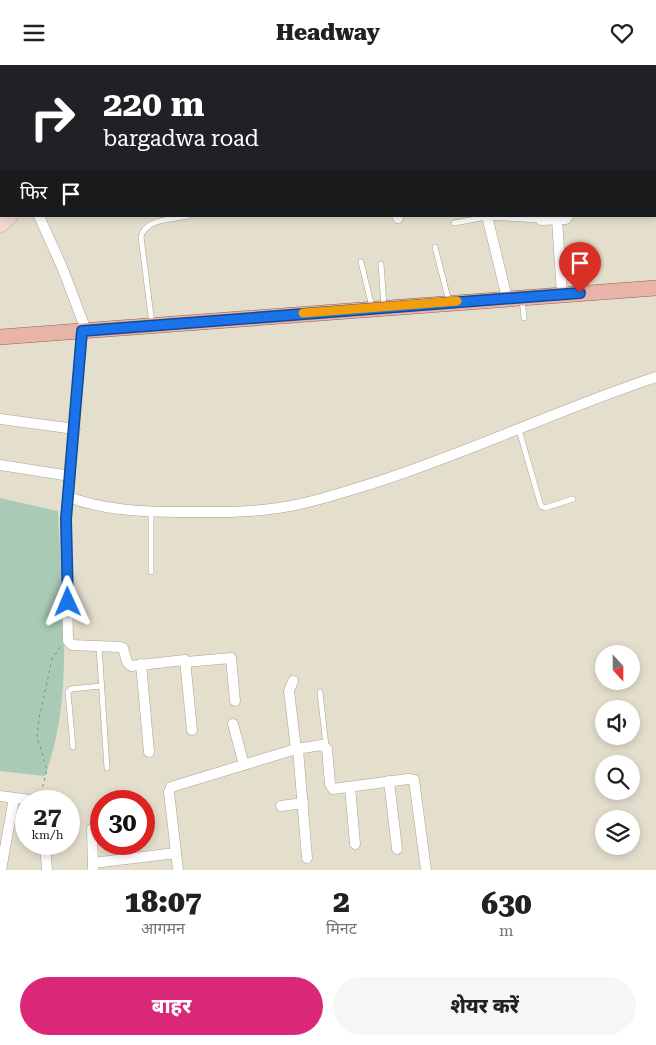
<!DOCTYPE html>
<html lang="hi">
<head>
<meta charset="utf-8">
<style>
	body { margin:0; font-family:"Roboto Serif","Noto Sans Devanagari",serif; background:#f6f6f6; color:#202124; height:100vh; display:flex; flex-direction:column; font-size:19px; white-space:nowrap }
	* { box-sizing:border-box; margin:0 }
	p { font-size:16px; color:#757577 }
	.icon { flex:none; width:28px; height:28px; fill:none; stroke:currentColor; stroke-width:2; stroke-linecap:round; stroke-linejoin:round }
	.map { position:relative; height:805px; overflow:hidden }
	.panel { display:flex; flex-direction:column; background:#fff; flex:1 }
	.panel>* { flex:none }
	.guide { position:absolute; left:0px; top:0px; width:656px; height:152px; box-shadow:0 2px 8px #0003; background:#202124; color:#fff; overflow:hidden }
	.needle { width:32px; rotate:159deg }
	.controls { position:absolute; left:595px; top:580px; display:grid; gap:10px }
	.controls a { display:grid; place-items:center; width:45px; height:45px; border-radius:50%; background:#fff; box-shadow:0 2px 8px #0003; font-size:25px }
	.speed { position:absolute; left:15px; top:725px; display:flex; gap:10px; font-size:25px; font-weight:700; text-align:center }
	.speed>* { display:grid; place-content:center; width:65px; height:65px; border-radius:50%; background:#fff; box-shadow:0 2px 8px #0003; line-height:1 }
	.speed small { font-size:12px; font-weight:400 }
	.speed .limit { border:8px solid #d22; background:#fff; color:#111 }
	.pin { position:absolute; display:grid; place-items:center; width:42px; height:42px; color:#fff; margin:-51px -21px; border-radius:50% 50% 50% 0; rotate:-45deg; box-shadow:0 0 5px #0007 }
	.pin .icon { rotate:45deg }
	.me { position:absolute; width:55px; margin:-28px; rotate:359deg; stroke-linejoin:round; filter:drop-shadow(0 0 4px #0008) }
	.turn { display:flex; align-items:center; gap:18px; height:105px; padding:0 20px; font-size:22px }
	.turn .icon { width:65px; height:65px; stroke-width:2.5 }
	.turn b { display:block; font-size:35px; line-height:42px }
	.then { display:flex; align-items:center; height:48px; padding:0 20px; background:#0003; gap:10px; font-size:19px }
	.eta { display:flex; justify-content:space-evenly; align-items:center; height:85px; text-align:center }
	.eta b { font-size:30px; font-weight:800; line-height:35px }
	.button { display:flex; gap:10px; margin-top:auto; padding:10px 20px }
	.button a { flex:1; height:58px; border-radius:30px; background:#db2777; color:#fff; font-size:20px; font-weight:800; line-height:58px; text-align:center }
	.button a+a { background:#f6f6f6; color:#202124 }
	header { display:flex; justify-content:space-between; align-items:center; height:65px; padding:0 20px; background:#fff; font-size:22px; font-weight:800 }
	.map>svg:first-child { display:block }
	.green { fill:#a9cbb6 }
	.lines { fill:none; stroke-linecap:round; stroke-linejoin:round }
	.lane-casing { stroke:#a9a393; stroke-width:6 }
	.street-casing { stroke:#a9a393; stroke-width:11 }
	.secondary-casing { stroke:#a9a393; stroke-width:15 }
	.primary-casing { stroke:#995f52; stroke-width:16 }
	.path { stroke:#888478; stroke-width:1; stroke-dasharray:2.5 4; stroke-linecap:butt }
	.lane { stroke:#fff; stroke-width:5 }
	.street { stroke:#fff; stroke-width:10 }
	.secondary { stroke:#f3d9d4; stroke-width:14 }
	.primary { stroke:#e8b3a9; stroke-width:15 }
	.route-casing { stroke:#114b97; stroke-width:12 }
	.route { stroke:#1a73e8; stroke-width:9 }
	.slow { stroke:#f59e0b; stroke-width:9 }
</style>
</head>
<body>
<header><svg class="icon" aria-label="menu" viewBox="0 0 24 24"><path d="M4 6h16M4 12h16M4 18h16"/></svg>Headway<svg class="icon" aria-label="heart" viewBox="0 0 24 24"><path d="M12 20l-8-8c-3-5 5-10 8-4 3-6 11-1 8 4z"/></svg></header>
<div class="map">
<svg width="656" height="805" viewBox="0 0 656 805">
	<rect width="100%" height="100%" fill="#e4decd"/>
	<!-- green -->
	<path class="green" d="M0,433L58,446C62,532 75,630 45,711L0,706Z"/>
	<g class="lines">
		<!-- lane casing -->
		<g class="lane-casing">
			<g id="lane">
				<polyline points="454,158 487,152 541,155"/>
				<polyline points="435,182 449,237"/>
				<polyline points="361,197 372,242"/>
				<polyline points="381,199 384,241"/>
				<polyline points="522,234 524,253"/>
				<path d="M152,259L141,172C145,154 172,154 188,151"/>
				<polyline points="519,365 541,441 545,443 573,434"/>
				<polyline points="151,447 151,507"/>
				<polyline points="99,582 107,703"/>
				<polyline points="320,627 326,681"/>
				<polyline points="73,682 68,627 71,624 101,621"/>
			</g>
		</g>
		<!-- street casing -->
		<g class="street-casing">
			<g id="street">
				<polyline points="230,0 230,1"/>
				<polyline points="289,0 289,1"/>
				<polyline points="379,0 379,1"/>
				<polyline points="479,0 479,1"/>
				<polyline points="139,1 139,0"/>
				<polyline points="196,1 196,0"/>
				<polyline points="0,25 1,25"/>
				<polyline points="0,142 1,142"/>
				<polyline points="39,151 62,202 86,265"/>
				<polyline points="397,151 398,153"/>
				<polyline points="487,151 507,233"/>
				<polyline points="538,151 541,155 566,154 568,151"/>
				<polyline points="557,155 562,229"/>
				<polyline points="82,266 66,454 68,576 72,580 120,582 123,583 127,597 131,601 185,595 192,665"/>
				<polyline points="0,354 75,364"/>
				<polyline points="0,400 70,411"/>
				<path d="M68,432C103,445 143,447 180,447C213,447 245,448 278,443C313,438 347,426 380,416C474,385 563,343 656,312"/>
				<polyline points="186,597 231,593 235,636"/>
				<polyline points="141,599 149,687"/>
				<polyline points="293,616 289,626 296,684"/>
				<polyline points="233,659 244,700"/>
				<polyline points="298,684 307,793"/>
				<polyline points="389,716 397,784"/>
				<polyline points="350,722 355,779"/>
				<polyline points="0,731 38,736"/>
				<polyline points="281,741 303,738"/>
				<polyline points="92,764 93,803"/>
				<polyline points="45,779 47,805"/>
				<polyline points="93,798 176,788"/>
				<polyline points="1,805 14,733"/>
				<polyline points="178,805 169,727 171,722 296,684 322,680 327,684 330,719 333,724 408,714 414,715 426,805"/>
			</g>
		</g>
		<!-- secondary casing -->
		<g class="secondary-casing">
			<g id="secondary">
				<polyline points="31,0 31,1"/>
				<polyline points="0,161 11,151"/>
			</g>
		</g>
		<!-- primary casing -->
		<g class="primary-casing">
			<polyline id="primary" points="0,272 656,223"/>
		</g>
		<!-- path -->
		<polyline class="path" points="41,728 47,705 37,672 39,654 52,594 61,581"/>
		<!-- lane -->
		<use href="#lane" class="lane"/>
		<!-- street -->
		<use href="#street" class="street"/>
		<!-- secondary -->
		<use href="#secondary" class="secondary"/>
		<!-- primary -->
		<use href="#primary" class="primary"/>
	</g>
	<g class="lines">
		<!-- route casing -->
		<g class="route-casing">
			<polyline id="route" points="68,537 66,454 82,266 580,228"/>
		</g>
		<!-- route -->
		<use href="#route" class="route"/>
		<!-- slow -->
		<polyline class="slow" points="303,248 457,236"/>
	</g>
</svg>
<div class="controls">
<a><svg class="needle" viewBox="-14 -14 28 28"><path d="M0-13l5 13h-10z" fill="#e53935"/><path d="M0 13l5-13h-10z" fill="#757577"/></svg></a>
<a><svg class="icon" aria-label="sound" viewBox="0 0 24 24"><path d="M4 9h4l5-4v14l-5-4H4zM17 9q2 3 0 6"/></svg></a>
<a><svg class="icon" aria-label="search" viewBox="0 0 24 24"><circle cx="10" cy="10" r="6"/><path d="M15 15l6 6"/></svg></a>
<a><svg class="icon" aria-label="layers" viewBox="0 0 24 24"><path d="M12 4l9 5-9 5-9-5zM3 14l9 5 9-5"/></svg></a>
</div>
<div class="speed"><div>27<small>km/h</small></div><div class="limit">30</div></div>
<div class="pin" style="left:580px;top:228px;background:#d93025"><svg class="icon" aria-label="arrive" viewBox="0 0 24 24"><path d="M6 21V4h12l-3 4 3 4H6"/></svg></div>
<svg class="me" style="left:68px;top:537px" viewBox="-20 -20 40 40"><path d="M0-17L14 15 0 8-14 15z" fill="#1a73e8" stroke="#fff" stroke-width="4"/></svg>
<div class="guide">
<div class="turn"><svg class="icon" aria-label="right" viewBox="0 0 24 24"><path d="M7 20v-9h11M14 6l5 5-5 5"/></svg><div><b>220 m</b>bargadwa road</div></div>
<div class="then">फिर<svg class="icon" aria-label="arrive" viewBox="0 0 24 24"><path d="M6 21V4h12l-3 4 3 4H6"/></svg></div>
</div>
</div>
<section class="panel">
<div class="eta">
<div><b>18:07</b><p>आगमन</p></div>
<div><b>2</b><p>मिनट</p></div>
<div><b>630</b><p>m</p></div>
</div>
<div class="button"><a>बाहर</a><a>शेयर करें</a></div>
</section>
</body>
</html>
